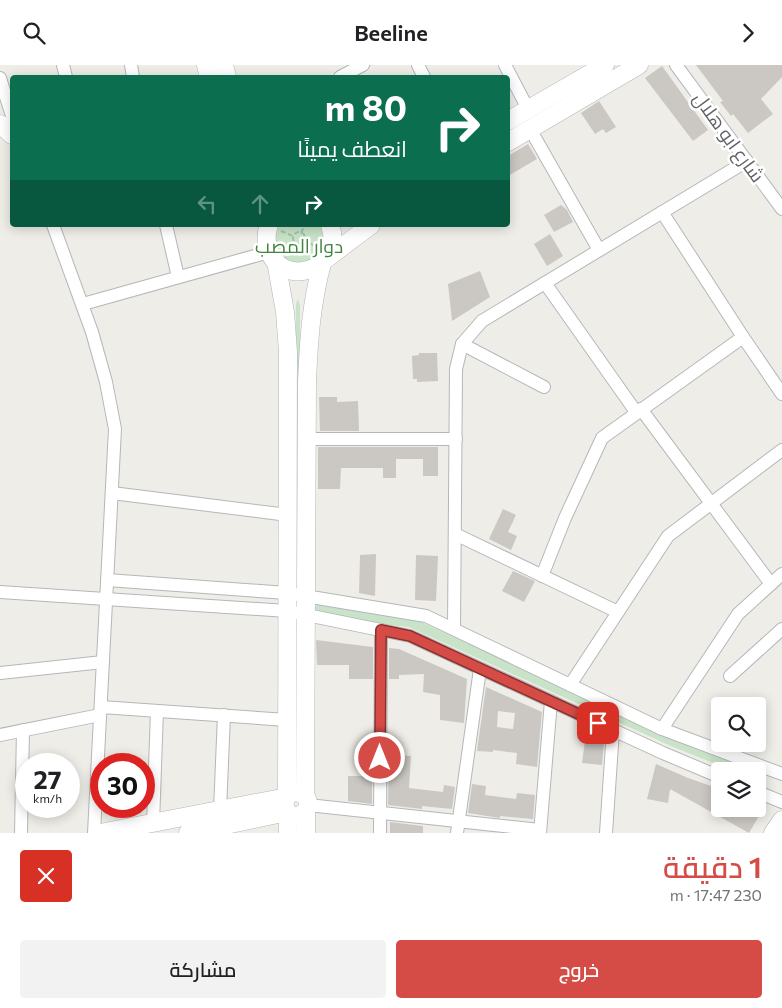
<!DOCTYPE html>
<html lang="ar">
<head>
<meta charset="utf-8">
<style>
	body { margin:0; font-family:Commissioner,Cairo,sans-serif; background:#f2f2f2; color:#202124; direction:rtl; height:100vh; display:flex; flex-direction:column; font-size:19px; white-space:nowrap }
	* { box-sizing:border-box; margin:0 }
	p { font-size:16px; color:#757577 }
	.icon { flex:none; width:28px; height:28px; fill:none; stroke:currentColor; stroke-width:2; stroke-linecap:round; stroke-linejoin:round }
	.map { position:relative; height:768px; overflow:hidden; direction:ltr }
	.panel { display:flex; flex-direction:column; background:#fff; flex:1 }
	.panel>* { flex:none }
	.top-card { position:absolute; left:10px; top:10px; width:500px; height:152px; border-radius:5px; box-shadow:0 2px 12px #0003; direction:rtl; background:#0b6e4f; color:#fff; overflow:hidden }
	.controls { position:absolute; left:711px; top:632px; display:grid; gap:10px }
	.controls a { display:grid; place-items:center; width:55px; height:55px; border-radius:5px; background:#fff; box-shadow:0 2px 12px #0003; font-size:25px }
	.speed { position:absolute; left:15px; top:688px; display:flex; gap:10px; font-size:25px; font-weight:700; text-align:center }
	.speed>* { display:grid; place-content:center; width:65px; height:65px; border-radius:50%; background:#fff; box-shadow:0 2px 12px #0003; line-height:1 }
	.speed small { font-size:12px; font-weight:400 }
	.speed .limit { border:8px solid #d22; background:#fff; color:#111 }
	.pin { position:absolute; display:grid; place-items:center; width:42px; height:42px; color:#fff; margin:-21px; border-radius:10px; box-shadow:0 2px 8px #0006 }
	.me { position:absolute; width:55px; margin:-28px; rotate:0deg; stroke-linejoin:round; filter:drop-shadow(0 0 4px #0008) }
	.turn { display:flex; align-items:center; gap:18px; height:105px; padding:0 20px; font-size:22px }
	.turn .icon { width:65px; height:65px; stroke-width:2.5 }
	.turn b { display:block; font-size:35px; line-height:42px }
	.lanes { display:flex; align-items:center; height:48px; padding:0 20px; background:#0003; justify-content:center; gap:25px; direction:ltr }
	.lanes .off { opacity:.35 }
	.round { display:grid; place-items:center; flex:none; width:52px; height:52px; border-radius:5px; background:#f2f2f2 }
	.head { display:flex; align-items:center; justify-content:space-between; height:85px; padding:0 20px }
	h1 { font-size:30px; font-weight:600; line-height:38px; color:#d54c47 }
	.action { display:flex; gap:10px; margin-top:auto; padding:10px 20px }
	.action a { flex:1; height:58px; border-radius:5px; background:#d54c47; color:#fff; font-size:20px; font-weight:600; line-height:58px; text-align:center }
	.action a+a { background:#f2f2f2; color:#202124 }
	header { display:flex; justify-content:space-between; align-items:center; height:65px; padding:0 20px; background:#fff; font-size:22px; font-weight:600 }
	.map>svg:first-child { display:block }
	.green { fill:#c8e3c7 }
	.building { fill:#cbc8c4; fill-rule:evenodd }
	.lines { fill:none; stroke-linecap:round; stroke-linejoin:round }
	.street-casing { stroke:#b4b7ba; stroke-width:14 }
	.secondary-casing { stroke:#b3b6ba; stroke-width:19 }
	.path { stroke:#a1c3a9; stroke-width:2; stroke-dasharray:5 2.5; stroke-linecap:butt }
	.street { stroke:#fff; stroke-width:12 }
	.secondary { stroke:#fff; stroke-width:18 }
	.route-casing { stroke:#8a312e; stroke-width:12 }
	.route { stroke:#d54c47; stroke-width:9 }
	.labels { text-anchor:middle; stroke-width:5; stroke-linejoin:round; paint-order:stroke }
	.street-label { font-size:19px; fill:#5f6266; stroke:#fff }
	.park-label { font-size:19px; fill:#418341; stroke:#fff }
</style>
</head>
<body>
<header><svg class="icon" aria-label="forward" viewBox="0 0 24 24"><path d="M9 5l7 7-7 7"/></svg>Beeline<svg class="icon" aria-label="search" viewBox="0 0 24 24"><circle cx="10" cy="10" r="6"/><path d="M15 15l6 6"/></svg></header>
<div class="map">
<svg width="782" height="768" viewBox="0 0 782 768">
	<rect width="100%" height="100%" fill="#efede7"/>
	<!-- green -->
	<g class="green">
		<polygon points="274,160 324,160 324,186 302,201 278,191 272,167"/>
		<polygon points="298,234 300,241 299,718 294,718 295,302 296,239"/>
		<polygon points="317,540 419,556 673,674 753,706 733,706 671,681 409,562 315,552 313,543"/>
	</g>
	<!-- building -->
	<g class="building">
		<polygon points="696,0 782,0 782,12 761,34 773,49 748,68 733,49 731,51 720,37 723,36"/>
		<polygon points="662,1 708,65 693,76 645,13"/>
		<polygon points="599,36 616,62 606,68 603,64 595,69 581,48"/>
		<polygon points="528,79 537,94 508,111 508,91"/>
		<polygon points="561,140 567,145 573,157 554,167 544,150"/>
		<polygon points="550,169 563,191 547,201 534,179"/>
		<polygon points="480,206 490,232 452,256 448,219"/>
		<polygon points="419,288 437,288 438,316 417,317 417,314 413,314 412,291 419,290"/>
		<polygon points="319,332 337,332 337,337 358,336 359,366 320,366"/>
		<polygon points="318,382 438,382 438,411 423,411 423,394 396,394 396,413 383,413 383,403 341,403 340,424 318,424"/>
		<polygon points="503,444 516,450 508,467 517,471 511,485 489,474"/>
		<polygon points="376,489 375,531 359,528 360,490"/>
		<polygon points="416,490 438,491 436,536 415,535"/>
		<polygon points="513,506 535,516 524,537 502,526"/>
		<polygon points="316,575 373,582 373,614 349,614 349,600 317,600"/>
		<polygon points="389,583 399,584 467,614 464,658 440,655 440,630 423,627 424,609 399,610 399,614 389,614"/>
		<path d="M486,622L542,647L537,702L516,699L517,688L493,685V687L477,686ZM498,646L515,648L513,664L497,662Z"/>
		<polygon points="586,668 604,676 602,700 582,698"/>
		<polygon points="389,690 411,691 409,723 443,727 444,720 455,722 452,744 422,741 422,744 388,740"/>
		<polygon points="656,699 688,713 720,724 720,744 763,744 749,768 670,724 668,738 647,734"/>
		<polygon points="348,711 372,711 372,739 348,736"/>
		<polygon points="472,719 486,721 485,730 516,734 517,728 535,730 533,754 500,751 500,753 468,748"/>
		<polygon points="390,757 423,761 423,768 390,768"/>
	</g>
	<g class="lines">
		<!-- street casing -->
		<g class="street-casing">
			<g id="street">
				<polyline points="63,0 66,12"/>
				<polyline points="131,0 133,12"/>
				<polyline points="418,0 424,12"/>
				<polyline points="505,0 528,44"/>
				<polyline points="676,0 782,144"/>
				<polyline points="340,12 363,0"/>
				<polyline points="0,13 12,51"/>
				<polyline points="530,64 599,185"/>
				<polyline points="662,147 743,272"/>
				<polyline points="53,160 92,267 106,317 115,364 94,768"/>
				<polyline points="166,160 178,212"/>
				<polyline points="545,218 636,347"/>
				<polyline points="83,239 269,187"/>
				<polyline points="462,279 544,322"/>
				<polyline points="641,344 771,519"/>
				<polyline points="306,374 456,374"/>
				<polyline points="112,428 288,450"/>
				<polyline points="455,469 618,547"/>
				<polyline points="542,511 565,453 602,373 743,272 782,329"/>
				<polyline points="107,515 287,528 426,551 662,664 782,709"/>
				<polyline points="0,527 287,546 410,571 663,688 720,712"/>
				<polyline points="454,564 456,304 462,279 482,256 747,96"/>
				<polyline points="0,608 103,597"/>
				<polyline points="730,611 782,564"/>
				<polyline points="570,620 668,471 782,385"/>
				<polyline points="101,642 287,655"/>
				<polyline points="662,664 738,549 782,509"/>
				<polyline points="0,670 100,650"/>
				<polyline points="758,727 782,737"/>
				<polyline points="308,740 540,765"/>
				<polyline points="220,745 224,650"/>
				<polyline points="153,758 157,646"/>
				<polyline points="21,768 23,665"/>
				<polyline points="380,768 381,565"/>
				<polyline points="457,768 480,604"/>
				<polyline points="540,768 551,636"/>
				<polyline points="606,768 613,665"/>
			</g>
		</g>
		<!-- secondary casing -->
		<g class="secondary-casing">
			<g id="secondary">
				<polyline points="206,0 209,12"/>
				<polyline points="224,0 227,12"/>
				<polyline points="508,56 605,0"/>
				<polyline points="0,59 12,70"/>
				<polyline points="508,77 639,0"/>
				<path d="M269,160C266,167 266,175 268,183C280,225 346,206 330,160"/>
				<polyline points="326,194 371,160"/>
				<path d="M305,730L307,316C309,273 311,240 322,198"/>
				<polyline points="306,746 306,768"/>
				<polyline points="100,768 287,732 288,287 285,247 276,196"/>
				<path d="M188,768L287,747C304,761 317,733 300,728C292,725 283,732 285,741C286,746 286,743 287,748C288,754 288,762 288,768"/>
				<polyline points="773,768 782,755"/>
			</g>
		</g>
		<!-- path -->
		<g class="path">
			<polyline points="281,166 293,171"/>
			<circle cx="299" cy="173" r="6"/>
			<polyline points="301,168 305,160"/>
			<polyline points="304,176 316,181"/>
			<polyline points="292,191 297,179"/>
		</g>
		<!-- street -->
		<use href="#street" class="street"/>
		<!-- secondary -->
		<use href="#secondary" class="secondary"/>
	</g>
	<g class="lines">
		<!-- route casing -->
		<g class="route-casing">
			<polyline id="route" points="380,693 381,565 410,571 598,658"/>
		</g>
		<!-- route -->
		<use href="#route" class="route"/>
	</g>
	<g class="labels">
		<!-- street labels -->
		<g class="street-label">
			<text transform="translate(729 72) rotate(54)" y="7">شارع ابو هلال</text>
		</g>
		<!-- park labels -->
		<g class="park-label">
			<text x="299" y="188">دوار المصب</text>
		</g>
	</g>
</svg>
<div class="controls">
<a><svg class="icon" aria-label="search" viewBox="0 0 24 24"><circle cx="10" cy="10" r="6"/><path d="M15 15l6 6"/></svg></a>
<a><svg class="icon" aria-label="layers" viewBox="0 0 24 24"><path d="M12 4l9 5-9 5-9-5zM3 14l9 5 9-5"/></svg></a>
</div>
<div class="speed"><div>27<small>km/h</small></div><div class="limit">30</div></div>
<div class="pin" style="left:598px;top:658px;background:#d93025"><svg class="icon" aria-label="arrive" viewBox="0 0 24 24"><path d="M6 21V4h12l-3 4 3 4H6"/></svg></div>
<svg class="me" style="left:380px;top:693px" viewBox="-20 -20 40 40"><circle r="17" fill="#d54c47" stroke="#fff" stroke-width="3"/><path d="M0-11L8 9 0 5-8 9z" fill="#fff"/></svg>
<div class="top-card">
<div class="turn"><svg class="icon" aria-label="right" viewBox="0 0 24 24"><path d="M7 20v-9h11M14 6l5 5-5 5"/></svg><div><b>80 m</b>انعطف يمينًا</div></div>
<div class="lanes"><svg class="icon off" aria-label="left" viewBox="0 0 24 24"><path d="M17 20v-9H6M10 6l-5 5 5 5"/></svg><svg class="icon off" aria-label="ahead" viewBox="0 0 24 24"><path d="M12 20V5M6 11l6-6 6 6"/></svg><svg class="icon" aria-label="right" viewBox="0 0 24 24"><path d="M7 20v-9h11M14 6l5 5-5 5"/></svg></div>
</div>
</div>
<section class="panel">
<div class="head"><div><h1>1 دقيقة</h1><p>230 m · 17:47</p></div><a class="round" style="background:#d93025;color:#fff"><svg class="icon" aria-label="close" viewBox="0 0 24 24"><path d="M6 6l12 12M18 6L6 18"/></svg></a></div>
<div class="action"><a>خروج</a><a>مشاركة</a></div>
</section>
</body>
</html>
